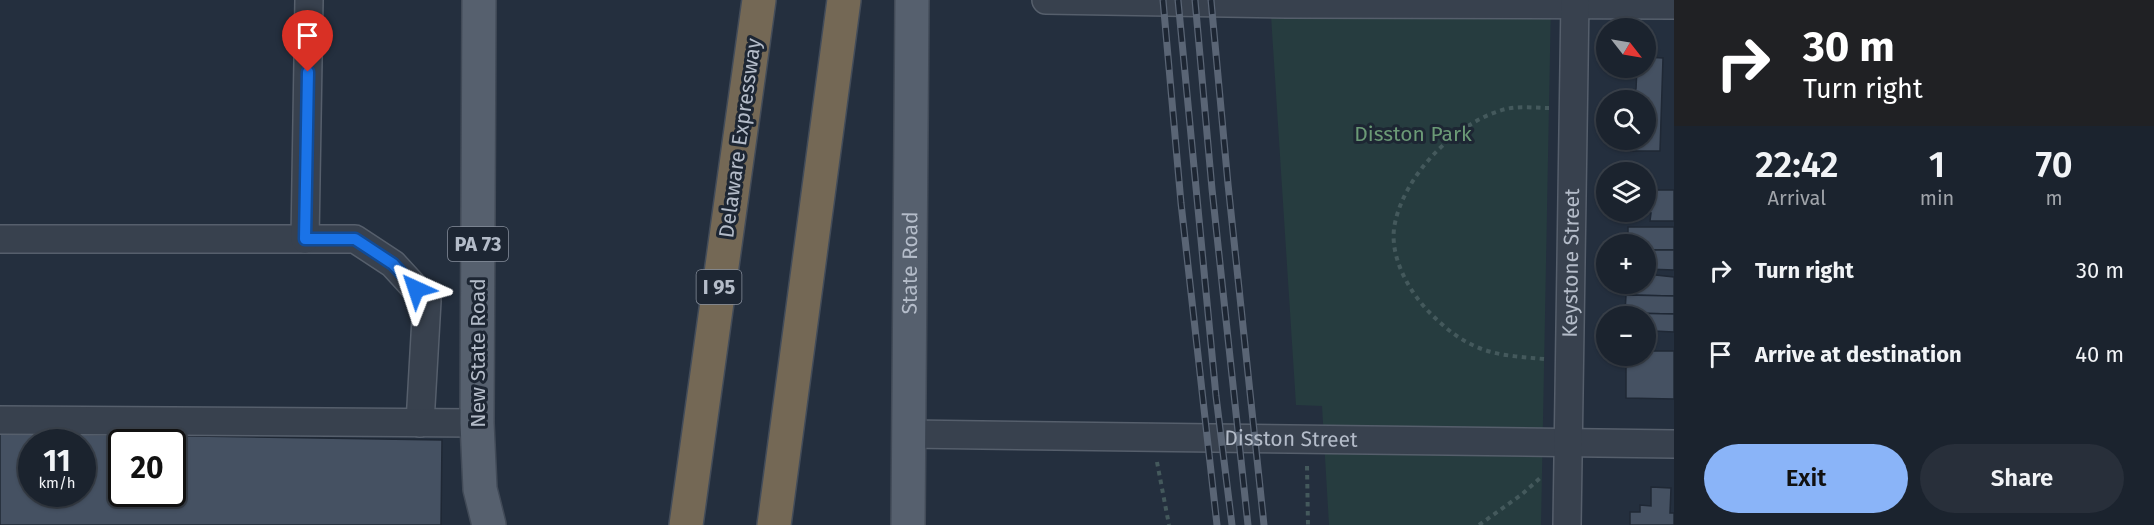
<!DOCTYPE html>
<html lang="en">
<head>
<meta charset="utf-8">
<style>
	body { margin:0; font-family:"Fira Sans",sans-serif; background:#282f3a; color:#f1f3f6; height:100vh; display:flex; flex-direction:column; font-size:22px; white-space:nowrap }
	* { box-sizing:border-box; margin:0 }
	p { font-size:20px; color:#a0a4aa }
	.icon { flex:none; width:33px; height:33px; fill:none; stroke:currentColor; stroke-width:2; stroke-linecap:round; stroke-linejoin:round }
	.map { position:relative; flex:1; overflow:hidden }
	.sheet { display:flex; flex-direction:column; background:#1b232e; width:480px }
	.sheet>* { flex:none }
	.top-card { background:#202124; color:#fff; overflow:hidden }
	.needle { width:39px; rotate:121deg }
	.buttons { position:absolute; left:1596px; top:18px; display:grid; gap:12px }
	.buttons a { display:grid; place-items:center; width:60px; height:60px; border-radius:50%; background:#1b232e; box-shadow:0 2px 4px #0004,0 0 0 2px #39404a; font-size:30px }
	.speed { position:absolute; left:18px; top:429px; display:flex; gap:12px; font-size:30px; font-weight:700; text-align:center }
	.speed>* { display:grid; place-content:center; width:78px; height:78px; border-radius:50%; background:#1b232e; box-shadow:0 2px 4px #0004,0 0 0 2px #39404a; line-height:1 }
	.speed small { font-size:15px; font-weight:400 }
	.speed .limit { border:3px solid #111; border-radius:9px; background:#fff; color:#111 }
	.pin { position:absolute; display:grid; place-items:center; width:51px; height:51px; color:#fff; margin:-62px -26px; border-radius:50% 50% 50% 0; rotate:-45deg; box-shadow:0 0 6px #0007 }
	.pin .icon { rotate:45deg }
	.me { position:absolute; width:66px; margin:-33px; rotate:318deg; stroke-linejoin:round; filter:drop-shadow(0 0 4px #0008) }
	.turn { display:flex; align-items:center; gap:21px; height:126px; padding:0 30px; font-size:27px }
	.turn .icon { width:78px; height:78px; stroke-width:2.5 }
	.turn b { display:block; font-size:42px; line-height:51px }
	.eta { display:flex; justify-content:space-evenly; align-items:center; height:102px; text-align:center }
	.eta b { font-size:36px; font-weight:600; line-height:42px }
	.action { display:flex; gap:12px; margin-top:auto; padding:12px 30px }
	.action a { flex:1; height:69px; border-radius:36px; background:#8ab4f8; color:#111; font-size:24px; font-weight:600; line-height:69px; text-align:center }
	.action a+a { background:#282f3a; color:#f1f3f6 }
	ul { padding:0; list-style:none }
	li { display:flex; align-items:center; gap:18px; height:84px; padding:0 30px }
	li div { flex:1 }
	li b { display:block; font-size:22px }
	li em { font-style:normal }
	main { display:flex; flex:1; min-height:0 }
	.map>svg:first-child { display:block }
	.green { fill:#263c3f }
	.building { fill:#455162; stroke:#1f2835; stroke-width:1.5; fill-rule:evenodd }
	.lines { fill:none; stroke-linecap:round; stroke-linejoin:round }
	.minor-casing { stroke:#565f6c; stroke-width:30 }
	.major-casing { stroke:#414a57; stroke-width:36 }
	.highway-casing { stroke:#434c59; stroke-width:36 }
	.path { stroke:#44595c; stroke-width:4; stroke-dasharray:4.5 4.5; stroke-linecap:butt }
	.minor { stroke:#38414e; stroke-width:27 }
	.major { stroke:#56606e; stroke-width:33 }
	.highway { stroke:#746855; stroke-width:33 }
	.rail-casing { stroke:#5a6575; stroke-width:7 }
	.rail { stroke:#1d2633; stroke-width:4.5; stroke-dasharray:14; stroke-linecap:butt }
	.route-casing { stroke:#114b97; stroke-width:15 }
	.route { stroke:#1a73e8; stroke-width:10 }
	.labels { text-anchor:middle; stroke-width:6; stroke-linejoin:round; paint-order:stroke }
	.shield { fill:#1d2633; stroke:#878f9c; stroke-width:1.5 }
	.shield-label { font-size:20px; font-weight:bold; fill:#b4bcc9 }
	.park-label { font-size:21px; fill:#6b9a76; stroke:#1d2633 }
	.street-label { font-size:21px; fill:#b4bcc9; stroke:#1d2633 }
</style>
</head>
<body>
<main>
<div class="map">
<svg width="1674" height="525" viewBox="0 0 1674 525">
	<rect width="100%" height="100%" fill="#242f3e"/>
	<!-- green -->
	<polygon class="green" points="1270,0 1551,0 1541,525 1329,525 1322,406 1296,405"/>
	<!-- building -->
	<g class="building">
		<polygon points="1646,57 1663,58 1660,151 1631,151 1632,140 1646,140 1646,100 1632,100 1632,93 1636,89 1637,68 1646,68"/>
		<polygon points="1646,190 1674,190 1674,221 1650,221 1651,213 1638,212 1646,212"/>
		<polygon points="1628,227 1674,227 1674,250 1646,250 1646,244 1628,244"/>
		<polygon points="1646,250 1674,250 1674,270 1646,269"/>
		<polygon points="1646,274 1674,277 1674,296 1626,295 1626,284 1646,284"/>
		<polygon points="1626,295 1674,296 1674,314 1625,313"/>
		<polygon points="1625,313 1674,314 1674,332 1654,331 1650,334 1646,333 1646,316 1625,316"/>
		<polygon points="1646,351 1674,351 1674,399 1626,398 1626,356 1646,356"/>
		<path d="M0,433L442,440L441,525H0ZM32,442H82V494H32ZM122,442H172V494H122Z"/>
		<polygon points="1651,487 1671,488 1670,513 1674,513 1674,525 1630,525 1630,512 1640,512 1640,505 1651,506"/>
	</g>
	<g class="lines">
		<!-- minor casing -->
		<g class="minor-casing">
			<g id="minor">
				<polyline points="1046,0 1287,4 1674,5"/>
				<polyline points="0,239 355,239 393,264 427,301 420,423"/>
				<polyline points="305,239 309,0"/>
				<polyline points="0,420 477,423"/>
				<path id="s1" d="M909,434L1674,444"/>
				<path id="s2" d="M1567,525L1575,0"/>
			</g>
		</g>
		<!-- major casing -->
		<g class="major-casing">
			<g id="major">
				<polyline points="479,0 477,423 480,489 489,525"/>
				<path id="s3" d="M908,525L912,0"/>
			</g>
		</g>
		<!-- highway casing -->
		<g class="highway-casing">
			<g id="highway">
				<polyline points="686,525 759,0"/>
				<polyline points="774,525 844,0"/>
			</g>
		</g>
		<!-- path -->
		<g class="path">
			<path d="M1544,359C1522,357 1497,356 1477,347C1458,339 1444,327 1430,313C1408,291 1388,254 1395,223C1405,175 1453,126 1499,111C1515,105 1533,108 1549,108"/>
			<polyline points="1157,462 1169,525"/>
			<polyline points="1307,466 1308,525"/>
			<polyline points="1479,525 1521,495 1540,478"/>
		</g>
		<!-- minor -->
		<use href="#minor" class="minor"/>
		<!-- major -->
		<use href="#major" class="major"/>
		<!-- highway -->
		<use href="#highway" class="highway"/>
		<!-- rail casing -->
		<g class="rail-casing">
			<g id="rail">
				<polyline points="1163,0 1181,203 1217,525"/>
				<polyline points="1178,0 1216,396 1232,525"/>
				<polyline points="1195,0 1212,189 1248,525"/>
				<polyline points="1211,0 1228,184 1264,525"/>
			</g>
		</g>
		<!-- rail -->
		<use href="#rail" class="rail"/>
	</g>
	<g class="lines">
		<!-- route casing -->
		<g class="route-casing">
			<polyline id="route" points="308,72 305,239 355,239 393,264 416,289"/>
		</g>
		<!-- route -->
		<use href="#route" class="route"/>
	</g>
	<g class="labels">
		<!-- shield labels -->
		<g class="shield">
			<rect x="448" y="227" width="60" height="34" rx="4.5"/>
			<rect x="696.5" y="270" width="45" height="34" rx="4.5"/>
		</g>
		<g class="shield-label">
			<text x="478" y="251">PA 73</text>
			<text x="719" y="294">I 95</text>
		</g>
		<!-- park labels -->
		<g class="park-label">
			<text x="1413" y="141">Disston Park</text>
		</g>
		<!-- street labels -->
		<g class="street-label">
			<text transform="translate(740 138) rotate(-82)" y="7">Delaware Expressway</text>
			<text dy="7" stroke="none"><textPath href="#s3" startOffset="262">State Road</textPath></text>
			<text dy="7" stroke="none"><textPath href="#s2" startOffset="262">Keystone Street</textPath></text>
			<text transform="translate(478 353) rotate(-90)" y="7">New State Road</text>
			<text dy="7" stroke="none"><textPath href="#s1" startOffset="382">Disston Street</textPath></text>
		</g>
	</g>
</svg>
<div class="buttons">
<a><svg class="needle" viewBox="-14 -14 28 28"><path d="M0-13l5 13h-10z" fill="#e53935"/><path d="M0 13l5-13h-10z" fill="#a0a4aa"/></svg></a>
<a><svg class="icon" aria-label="search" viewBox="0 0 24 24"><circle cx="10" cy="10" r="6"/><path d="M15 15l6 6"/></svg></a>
<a><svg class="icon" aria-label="layers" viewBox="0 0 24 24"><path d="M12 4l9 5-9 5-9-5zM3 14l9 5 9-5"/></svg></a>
<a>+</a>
<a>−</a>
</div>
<div class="speed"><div>11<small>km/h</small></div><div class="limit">20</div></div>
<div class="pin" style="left:308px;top:72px;background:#d93025"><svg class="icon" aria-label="arrive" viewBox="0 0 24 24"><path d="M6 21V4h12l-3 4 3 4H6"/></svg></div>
<svg class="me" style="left:416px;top:289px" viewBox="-20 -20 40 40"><path d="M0-17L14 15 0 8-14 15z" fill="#1a73e8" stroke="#fff" stroke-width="4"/></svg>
</div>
<section class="sheet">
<div class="top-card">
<div class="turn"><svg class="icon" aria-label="right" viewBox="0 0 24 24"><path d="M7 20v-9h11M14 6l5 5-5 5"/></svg><div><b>30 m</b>Turn right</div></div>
</div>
<div class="eta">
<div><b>22:42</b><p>Arrival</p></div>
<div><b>1</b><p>min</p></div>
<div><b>70</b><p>m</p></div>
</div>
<ul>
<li><svg class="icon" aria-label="right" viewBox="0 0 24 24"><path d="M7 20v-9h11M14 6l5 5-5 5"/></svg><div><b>Turn right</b></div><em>30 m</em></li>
<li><svg class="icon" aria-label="arrive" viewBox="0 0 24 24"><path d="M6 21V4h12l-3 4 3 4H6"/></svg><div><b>Arrive at destination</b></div><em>40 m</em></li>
</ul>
<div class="action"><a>Exit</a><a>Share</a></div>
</section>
</main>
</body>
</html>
